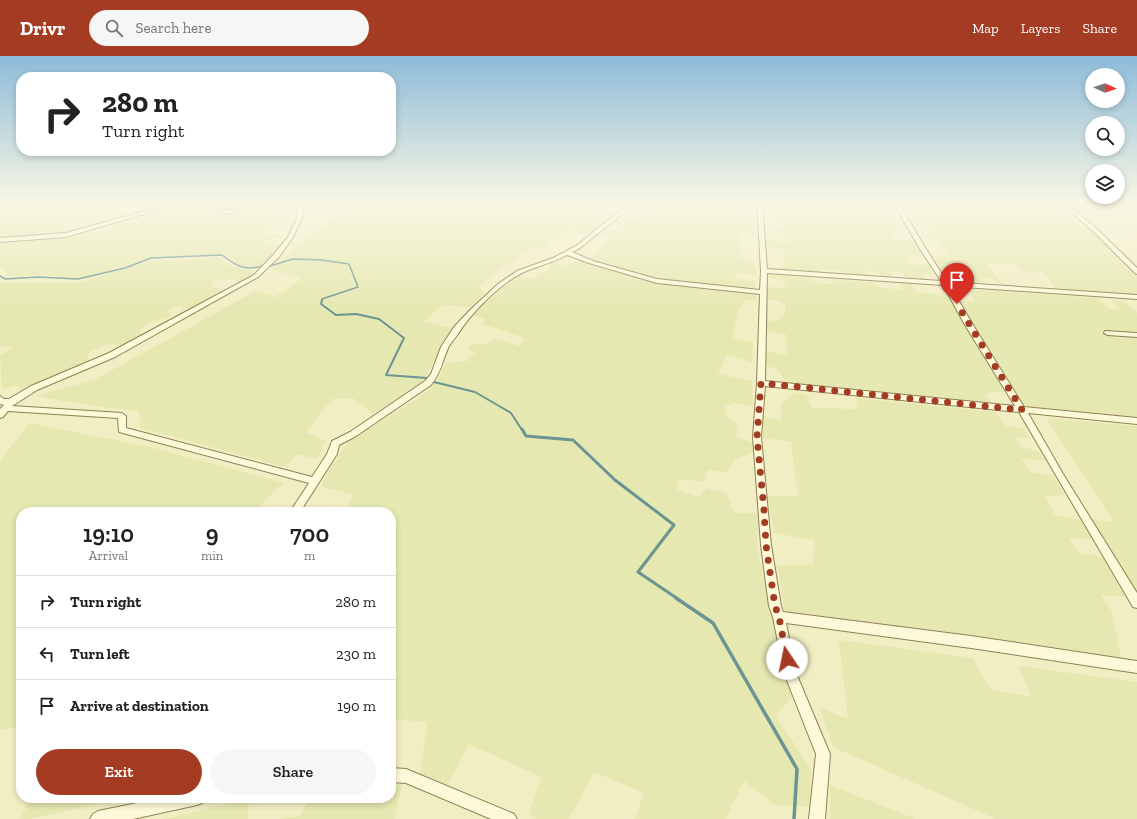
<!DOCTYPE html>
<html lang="en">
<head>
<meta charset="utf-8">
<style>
	body { margin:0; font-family:"Zilla Slab",serif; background:#f6f6f6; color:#222; height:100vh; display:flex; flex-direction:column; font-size:15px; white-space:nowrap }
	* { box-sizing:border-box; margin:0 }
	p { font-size:13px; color:#767676 }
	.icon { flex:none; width:22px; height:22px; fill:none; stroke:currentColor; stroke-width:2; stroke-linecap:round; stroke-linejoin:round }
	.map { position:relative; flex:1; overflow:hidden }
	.side { position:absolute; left:16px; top:451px; width:380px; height:296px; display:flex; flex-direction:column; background:#fff; border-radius:16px; box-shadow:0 2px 6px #0003 }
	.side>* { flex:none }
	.guide { position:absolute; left:16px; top:16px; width:380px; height:84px; border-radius:16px; box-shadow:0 2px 6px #0003; background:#fff; color:#222; overflow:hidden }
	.needle { width:26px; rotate:93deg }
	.tools { position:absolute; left:1085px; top:12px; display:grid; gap:8px }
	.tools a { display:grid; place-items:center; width:40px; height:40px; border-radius:50%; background:#fff; box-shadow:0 2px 6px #0003; font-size:20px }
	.pin { position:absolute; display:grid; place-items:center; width:34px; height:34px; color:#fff; margin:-41px -17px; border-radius:50% 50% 50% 0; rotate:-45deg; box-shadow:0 0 4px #0007 }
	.pin .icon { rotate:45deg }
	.me { position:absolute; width:44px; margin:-22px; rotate:349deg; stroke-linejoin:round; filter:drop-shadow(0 0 3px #0008) }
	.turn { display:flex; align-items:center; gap:14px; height:84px; padding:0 20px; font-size:18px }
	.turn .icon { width:52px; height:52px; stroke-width:2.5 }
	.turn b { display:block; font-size:28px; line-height:34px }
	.eta { display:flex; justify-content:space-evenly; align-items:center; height:68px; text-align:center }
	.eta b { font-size:24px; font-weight:600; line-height:28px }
	.cta { display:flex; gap:8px; margin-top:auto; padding:8px 20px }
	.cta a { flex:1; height:46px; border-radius:24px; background:#a33c23; color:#fff; font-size:16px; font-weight:600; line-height:46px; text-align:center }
	.cta a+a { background:#f6f6f6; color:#222 }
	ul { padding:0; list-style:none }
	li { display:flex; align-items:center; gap:12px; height:52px; padding:0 20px; border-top:1px solid #e0e0e0 }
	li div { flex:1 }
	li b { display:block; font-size:15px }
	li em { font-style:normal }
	header { display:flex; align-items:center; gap:24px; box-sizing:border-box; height:56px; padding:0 20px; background:#a33c23; color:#fff }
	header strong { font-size:19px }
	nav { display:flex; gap:22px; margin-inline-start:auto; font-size:14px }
	.search { width:280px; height:36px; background:#f6f6f6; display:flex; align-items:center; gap:10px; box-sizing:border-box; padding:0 14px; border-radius:22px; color:#767676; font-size:15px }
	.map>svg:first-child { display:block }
	.farmland { fill:#e6e8b1 }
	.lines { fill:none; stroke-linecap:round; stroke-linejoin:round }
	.stream-far3 { stroke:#6c9492; stroke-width:1.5 }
	.stream-far2 { stroke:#6c9492; stroke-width:2 }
	.stream-far1 { stroke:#6c9492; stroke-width:3 }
	.stream { stroke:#6c9492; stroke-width:3.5 }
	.minor-casing { stroke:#8e8058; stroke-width:2 }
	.minor { fill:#fcf8d8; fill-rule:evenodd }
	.route { stroke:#a33c23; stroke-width:7; stroke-dasharray:0 12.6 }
</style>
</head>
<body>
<header>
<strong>Drivr</strong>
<div class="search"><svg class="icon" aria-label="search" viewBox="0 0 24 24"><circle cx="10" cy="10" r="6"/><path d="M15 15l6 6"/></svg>Search here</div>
<nav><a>Map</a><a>Layers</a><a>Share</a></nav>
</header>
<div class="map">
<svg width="1137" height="763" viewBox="0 0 1137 763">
	<rect width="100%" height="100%" fill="#f2eec4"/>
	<!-- farmland -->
	<g class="farmland">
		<polygon points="0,146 177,146 163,150 157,147 140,150 125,156 128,159 120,163 73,177 0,183"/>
		<polygon points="185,146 285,146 271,151 284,153 279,156 281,159 298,159 296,162 279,166 292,169 292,171 286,171 284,173 269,174 265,178 286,179 284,182 274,182 269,184 267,188 280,188 268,208 256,211 238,209 224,199 151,201 125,211 78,222 41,219 13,221 7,219 5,212 0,212 0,186 8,184 38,184 81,180 107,172 104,170"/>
		<polygon points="359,146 629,146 625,148 617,147 605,152 614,156 610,159 596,154 586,157 607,164 589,179 568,175 562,177 546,192 533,192 498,214 479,231 484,238 470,251 443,249 423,266 452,272 438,300 421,327 373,358 353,342 332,343 306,376 326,385 317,403 297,398 285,411 140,372 139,355 109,352 34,340 94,324 256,235 275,241 303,222 271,214 294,192"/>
		<polygon points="651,146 744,146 745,151 756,152 755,155 743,156 741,160 756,163 753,170 755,178 738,177 741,203 754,205 756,219 737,217 736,223 755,226 756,245 745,244 738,256 732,282 753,287 752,306 727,299 718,318 752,325 753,351 735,347 725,350 726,359 737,367 736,381 754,387 754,396 735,403 727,416 708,414 705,425 676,424 678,434 700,441 707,432 727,437 734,457 759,457 757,492 792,641 775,659 811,713 810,751 775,749 744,725 725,763 635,763 644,737 594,716 569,763 537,763 529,758 541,721 469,688 448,729 420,718 427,666 392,663 391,667 391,456 347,456 353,438 322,431 323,423 349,385 426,337 438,323 446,307 468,305 475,296 467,294 472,288 486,288 495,283 520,290 525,282 482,268 485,263 473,259 500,234 519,221 532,223 551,212 549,209 555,206 564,210 578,204 589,205 612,181 601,178 607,172 615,173 620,169 612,167 614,165 630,165 638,163 643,159 648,160 651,158 651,156 643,154 647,149 657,151 660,148"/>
		<polygon points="792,146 892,146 899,157 886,156 888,160 903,161 910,175 893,176 895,184 915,185 923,199 908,200 911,209 929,209 934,218 922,218 926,226 909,225 902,216 891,216 895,224 883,223 878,215 864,215 866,222 851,222 849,216 820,213 818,218 782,216 784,201 783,194 766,192 763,184 787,186 790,185 789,181 781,179 776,175 765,174 764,170 782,171 781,165 765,163 765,155 783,154 789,151"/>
		<polygon points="921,146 1059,146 1071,157 1060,156 1070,168 1085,169 1137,218 1137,239 1056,233 1043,216 1021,215 1015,208 985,206 1003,228 997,228 993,223 982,222 986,230 975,229 969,221 943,219 932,200 949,201 936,183 921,181 919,177 931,176 928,168 916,167 910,156 926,156 927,153"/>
		<polygon points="219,202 233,211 255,215 262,213 263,214 241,228 235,224 214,224 211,230 227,234 196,253 178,250 167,255 172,260 147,267 139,276 143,279 123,290 108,288 89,296 88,306 23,335 16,329 2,334 0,299 13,292 0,290 0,225 3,227 77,227 151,205"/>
		<polygon points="768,218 812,222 816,227 834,228 833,224 874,226 879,231 902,234 900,228 911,228 917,237 931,237 946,241 959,257 1006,336 985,337 993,349 949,347 943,340 934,339 936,346 790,331 777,313 764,309 763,295 787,299 786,278 765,274 765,264 776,265 785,259 785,248 777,244 764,243 765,231 786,232 783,224 766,222"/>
		<polygon points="970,233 1098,242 1111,254 1120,254 1112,245 1121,244 1137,257 1137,364 1025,353 959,246 974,245"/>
		<polygon points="795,337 806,338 812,352 859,353 856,342 995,356 1005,370 1024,373 1030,382 1014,381 1021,391 1038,395 1044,404 1021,403 1031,416 1053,420 1065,439 1045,440 1055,459 1081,464 1092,483 1069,482 1079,497 1102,501 1126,541 1101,539 1112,556 1123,612 786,565 777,509 813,509 814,484 774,477 768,440 798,440 791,386 763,382 763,360 781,364 781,348"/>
		<polygon points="1046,362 1137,370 1137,537 1090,463 1114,466"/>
		<polygon points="29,367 150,391 284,427 253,456 21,456 21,672 0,673 0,405"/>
		<polygon points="839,584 973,602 990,633 1031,641 1019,610 1137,626 1137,763 996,763 833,691 819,651 848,663"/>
		<polygon points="391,728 402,728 395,763 277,763 299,760 311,742 391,742"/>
		<polygon points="830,729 916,763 830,763"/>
		<polygon points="31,742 123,742 30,763 20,763"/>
		<polygon points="249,743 248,763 165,763"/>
	</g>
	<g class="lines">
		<!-- stream-far3 -->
		<g class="stream-far3">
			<polyline points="270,210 293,203 321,204 349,208 358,231 322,243 322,245"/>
			<path d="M0,220L5,223L38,221L78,223L125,212L151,202L222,199C236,210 245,215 263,210"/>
		</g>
		<!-- stream-far2 -->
		<g class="stream-far2">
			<polyline points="322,244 321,248 336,259 356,258 379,263 404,282 386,319 427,322"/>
			<polyline points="434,326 475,336 511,357 522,374"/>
		</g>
		<!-- stream-far1 -->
		<polyline class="stream-far1" points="522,373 526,380 573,384 615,424 674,469 638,516 678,543"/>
		<!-- stream -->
		<polyline class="stream" points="676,542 713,567 797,713 794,763"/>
		<!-- minor casing -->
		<g class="minor-casing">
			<g id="minor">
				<polygon points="177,146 185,146 66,181 0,186 0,182 66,177"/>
				<path d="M189,146C203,145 215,153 228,154C235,154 242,145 249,149L229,158Z"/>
				<path d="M290,146H296L304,154L302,162L293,181L279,201L258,221L115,301L37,334L12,350L122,357L126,360V372L312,421L327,398L332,385L350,376L425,325L431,318L441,291L454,271L469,255L498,228L517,215L553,202L576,190L631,146H637L580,192L572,196L593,205L657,223L760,234L761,215L757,146H762L767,213L941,225L920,193L893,146H898L926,193L947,226L1137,239V243L950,230L973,269L1024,351L1137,362V368L1028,357L1063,418L1137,537V552L1133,551L1019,356L765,330L761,381L771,489L781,550L783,556L971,580L1137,605V617L971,592L786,567L796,617L830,698L825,763H809L816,698L784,617L773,561L769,550L761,489L753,381L757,327L760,238L657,227L589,207L567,199C553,207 537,210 522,217C501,227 470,258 458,278C455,282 452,286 449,290C442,305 442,315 431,329L356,380L339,389L337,398L300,456H290L309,427L119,376L118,362L8,355L3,361L0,362V353L4,349L0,348V340L4,343H9L31,330L109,297L254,219L274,198L288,181L297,162L298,154ZM767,217L943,229L965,269L1015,350L765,325Z"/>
				<polygon points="1059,146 1064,146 1097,173 1137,212 1137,218 1135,217 1093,175"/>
				<polygon points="1105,275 1137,277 1137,281 1108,279 1104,277"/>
				<polygon points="391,712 406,713 514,758 517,763 491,763 406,727 391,726"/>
				<polygon points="162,742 204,742 202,747 197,749 133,763 90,763 93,758 98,755"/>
			</g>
		</g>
		<!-- minor -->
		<use href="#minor" class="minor"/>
	</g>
	<!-- sky -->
	<linearGradient id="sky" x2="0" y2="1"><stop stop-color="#8dbbd9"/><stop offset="0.58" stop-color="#f9f7e4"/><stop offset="1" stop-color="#f9f7e4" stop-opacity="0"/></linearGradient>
	<rect width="1137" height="253" fill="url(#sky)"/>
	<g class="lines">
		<!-- route -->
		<polyline class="route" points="787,603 779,561 775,550 766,489 764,454 757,381 761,327 1022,354 957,248"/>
	</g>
</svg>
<div class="tools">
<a><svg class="needle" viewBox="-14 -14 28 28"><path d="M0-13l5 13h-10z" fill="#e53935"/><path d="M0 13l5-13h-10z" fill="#767676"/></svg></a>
<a><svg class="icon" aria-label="search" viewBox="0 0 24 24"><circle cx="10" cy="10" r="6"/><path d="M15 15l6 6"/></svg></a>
<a><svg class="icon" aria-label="layers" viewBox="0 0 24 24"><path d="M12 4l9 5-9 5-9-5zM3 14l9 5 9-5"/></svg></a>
</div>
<div class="pin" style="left:957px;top:248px;background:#d93025"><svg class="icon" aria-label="arrive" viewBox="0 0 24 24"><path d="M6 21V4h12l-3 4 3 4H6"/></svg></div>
<svg class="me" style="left:787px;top:603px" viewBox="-20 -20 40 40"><circle r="19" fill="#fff"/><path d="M0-13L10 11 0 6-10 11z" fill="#a33c23"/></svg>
<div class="guide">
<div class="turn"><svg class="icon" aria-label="right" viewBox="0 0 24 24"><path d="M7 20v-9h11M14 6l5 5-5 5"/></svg><div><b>280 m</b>Turn right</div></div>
</div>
<section class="side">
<div class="eta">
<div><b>19:10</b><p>Arrival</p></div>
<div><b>9</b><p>min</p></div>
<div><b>700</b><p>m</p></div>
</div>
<ul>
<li><svg class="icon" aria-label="right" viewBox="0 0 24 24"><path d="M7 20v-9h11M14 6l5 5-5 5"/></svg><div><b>Turn right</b></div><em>280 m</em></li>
<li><svg class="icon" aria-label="left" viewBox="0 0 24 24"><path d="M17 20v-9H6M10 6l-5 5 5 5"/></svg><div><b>Turn left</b></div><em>230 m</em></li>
<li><svg class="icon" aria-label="arrive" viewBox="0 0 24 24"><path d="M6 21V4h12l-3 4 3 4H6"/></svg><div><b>Arrive at destination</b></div><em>190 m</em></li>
</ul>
<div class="cta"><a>Exit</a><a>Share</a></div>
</section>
</div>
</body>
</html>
